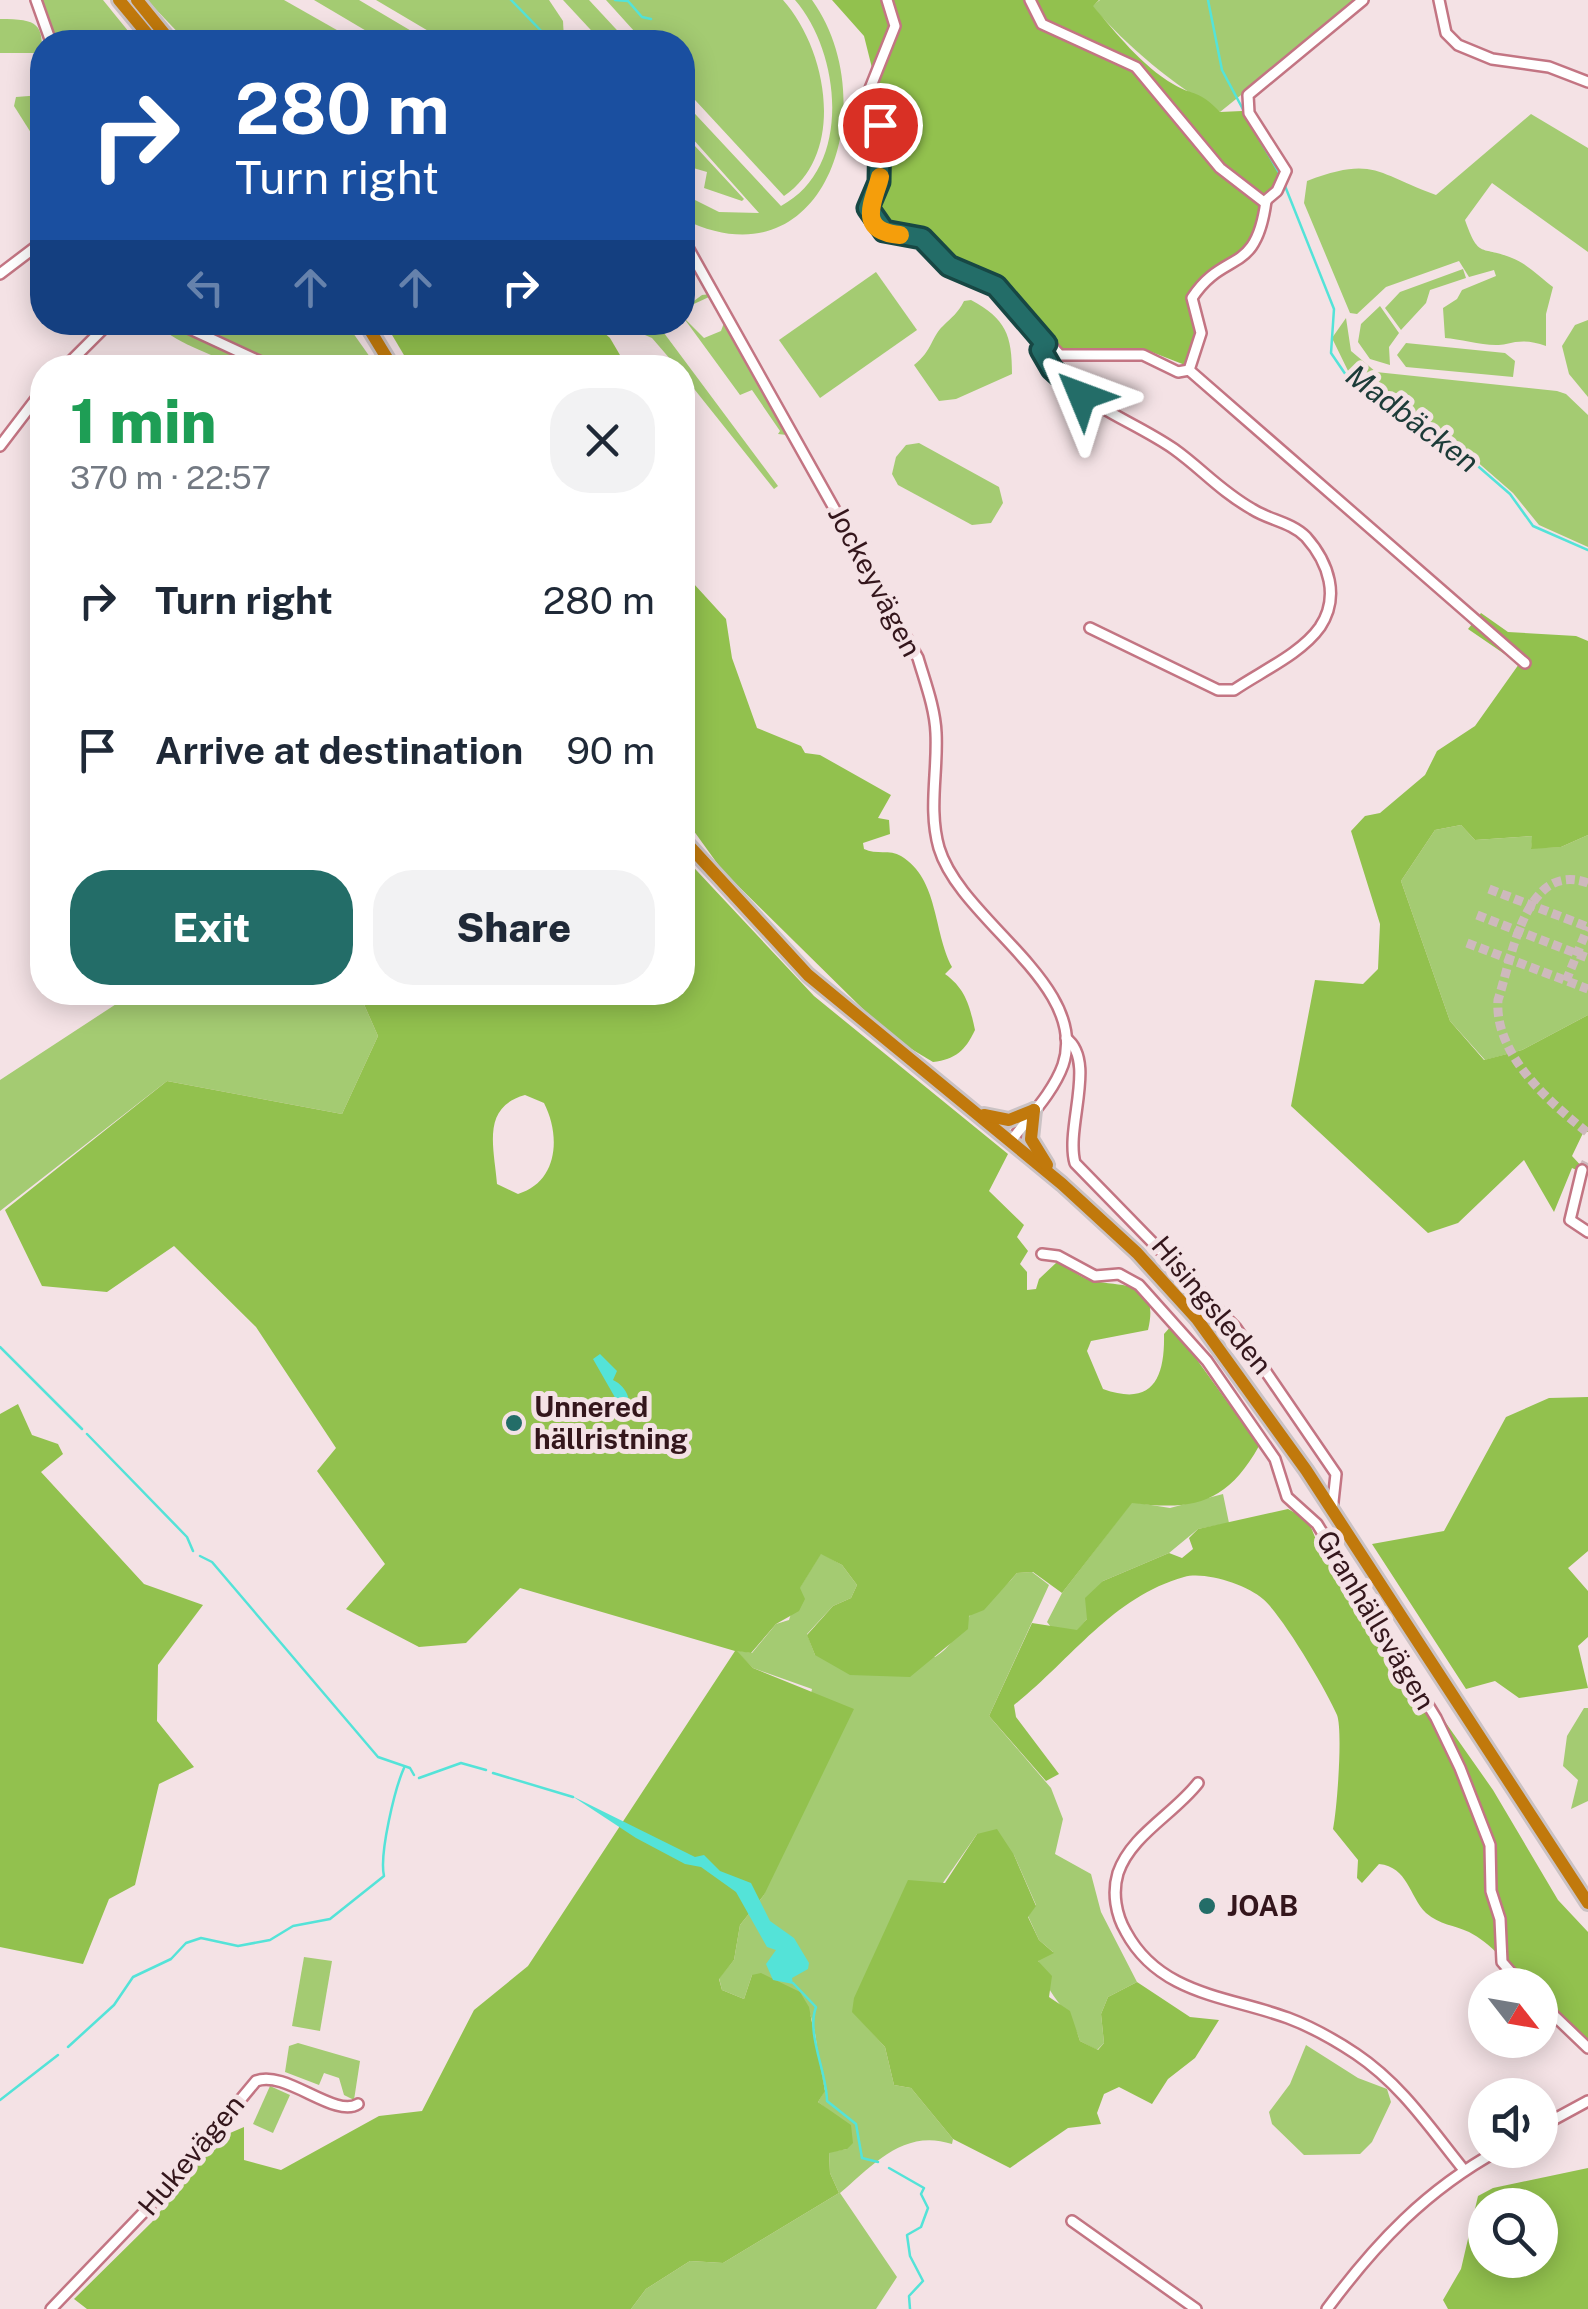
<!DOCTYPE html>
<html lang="en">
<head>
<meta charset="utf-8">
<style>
	body { margin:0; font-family:"Public Sans",sans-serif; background:#f2f2f3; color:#1f2937; height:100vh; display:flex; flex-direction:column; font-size:38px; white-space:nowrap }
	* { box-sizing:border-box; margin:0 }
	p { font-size:32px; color:#747a83 }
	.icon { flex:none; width:55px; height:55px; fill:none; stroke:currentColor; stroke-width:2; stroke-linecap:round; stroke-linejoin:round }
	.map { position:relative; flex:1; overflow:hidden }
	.panel { position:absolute; left:30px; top:355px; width:665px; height:650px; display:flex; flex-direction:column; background:#fff; border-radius:40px; box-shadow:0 5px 25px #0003 }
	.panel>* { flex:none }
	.guide { position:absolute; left:30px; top:30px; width:665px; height:305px; border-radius:40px; box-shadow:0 5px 25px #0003; background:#1a4fa0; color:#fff; overflow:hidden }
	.needle { width:65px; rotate:121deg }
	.tools { position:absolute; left:1468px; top:1968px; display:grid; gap:20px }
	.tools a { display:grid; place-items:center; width:90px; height:90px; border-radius:50%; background:#fff; box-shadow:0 5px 25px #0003; font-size:50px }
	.pin { position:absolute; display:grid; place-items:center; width:85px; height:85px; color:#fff; margin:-42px; border:5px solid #fff; border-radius:50%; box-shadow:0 2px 10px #0007 }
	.me { position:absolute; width:110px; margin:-55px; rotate:314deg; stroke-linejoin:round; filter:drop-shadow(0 0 8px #0008) }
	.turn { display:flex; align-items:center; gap:35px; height:210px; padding:0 40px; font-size:45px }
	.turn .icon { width:130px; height:130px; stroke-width:2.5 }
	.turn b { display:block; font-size:70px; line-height:85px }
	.lanes { display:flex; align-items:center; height:95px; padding:0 40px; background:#0003; justify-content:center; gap:50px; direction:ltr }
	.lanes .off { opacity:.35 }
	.round { display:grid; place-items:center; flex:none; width:105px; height:105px; border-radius:40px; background:#f2f2f3 }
	.head { display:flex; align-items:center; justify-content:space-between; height:170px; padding:0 40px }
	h1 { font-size:60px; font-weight:800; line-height:75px; color:#1e9e55 }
	.primary-button { display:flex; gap:20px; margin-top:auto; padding:20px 40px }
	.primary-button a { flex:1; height:115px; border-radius:40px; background:#236d68; color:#fff; font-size:40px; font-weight:800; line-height:115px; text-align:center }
	.primary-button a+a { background:#f2f2f3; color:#1f2937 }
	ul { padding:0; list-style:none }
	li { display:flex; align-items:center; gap:30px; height:150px; padding:0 40px }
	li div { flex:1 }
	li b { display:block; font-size:38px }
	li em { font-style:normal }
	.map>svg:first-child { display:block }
	.green { fill:#a4cb72 }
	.forest { fill:#92c14e; fill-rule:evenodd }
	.water { fill:#54e3d8 }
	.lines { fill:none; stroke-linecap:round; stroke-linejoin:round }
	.stream { stroke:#54e3d8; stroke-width:2.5 }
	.minor-tunnel { stroke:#ceb9bd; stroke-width:9; stroke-dasharray:9 4.5; stroke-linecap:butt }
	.minor-casing { stroke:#c37583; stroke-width:14 }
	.highway-casing { stroke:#cac2c4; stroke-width:18 }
	.minor { stroke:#fff; stroke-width:9 }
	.highway { stroke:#c1790c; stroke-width:12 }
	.route-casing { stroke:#174744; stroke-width:25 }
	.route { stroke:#236d68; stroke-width:18 }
	.slow { stroke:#f59e0b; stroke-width:18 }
	.poi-dot { fill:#236d68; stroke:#f4e2e5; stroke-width:4 }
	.labels { text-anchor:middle; stroke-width:10; stroke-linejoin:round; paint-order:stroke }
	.street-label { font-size:28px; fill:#34161c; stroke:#f4e2e5 }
	.poi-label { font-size:28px; font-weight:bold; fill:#34161c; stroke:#f4e2e5; text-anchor:start }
	.water-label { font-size:30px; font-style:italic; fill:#1c3b38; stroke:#f4e2e5 }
</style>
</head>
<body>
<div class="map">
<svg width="1588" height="2309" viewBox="0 0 1588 2309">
	<rect width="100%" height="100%" fill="#f4e2e5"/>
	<!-- green -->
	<g class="green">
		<polygon points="42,0 103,0 137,42 56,42"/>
		<polygon points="147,0 284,0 358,42 187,42"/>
		<polygon points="314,0 359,0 430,42 385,42"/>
		<polygon points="376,0 549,0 563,21 564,40 447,42"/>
		<polygon points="563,0 589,0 628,42 602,42"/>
		<path d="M606,0H783C827,49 847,153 784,196L683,87L682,42H644Z"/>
		<path d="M795,0H812C885,101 827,290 683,219V194L719,212L759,213L683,128V101L781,206C853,168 841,53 795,0Z"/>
		<path d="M1100,0H1359L1220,112C1171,83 1130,49 1092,6Z"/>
		<path d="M0,19C39,19 43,24 42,57L37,53H0Z"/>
		<polygon points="42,95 42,140 33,136 14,106 16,97"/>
		<path d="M1531,114L1588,148V252L1492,183L1465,220C1479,260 1481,245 1512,258C1526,263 1541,278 1553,287L1546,314V346C1531,341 1522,340 1506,344C1489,348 1462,339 1445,338L1443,308L1457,299L1462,290L1496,276L1494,270L1469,277L1459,261L1386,287L1357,314L1350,313L1304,203L1307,181C1374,156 1375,173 1436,195Z"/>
		<polygon points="682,132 744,199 742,201 704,188 707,172 683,165"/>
		<polygon points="1463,269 1466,278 1430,290 1426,303 1401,330 1385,308 1400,292"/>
		<polygon points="876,272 917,330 820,398 779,340"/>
		<polygon points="711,294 790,433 787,435 778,434 780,431 752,390 740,395 683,317 704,338 721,331 724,323 709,297 683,309 702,295"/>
		<path d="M971,300C1006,319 1012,335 1012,374L956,399L939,401L914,365C933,350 931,337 943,326C952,317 958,313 964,301Z"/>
		<polygon points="1380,306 1399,333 1389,347 1390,365 1370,359 1358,342 1361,324"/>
		<polygon points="1346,318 1351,351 1376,372 1557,391 1566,394 1588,415 1588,547 1539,525 1513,493 1459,446 1351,377 1332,338"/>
		<polygon points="1588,320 1588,397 1569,374 1562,346 1575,325"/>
		<polygon points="188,323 346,323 377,367 282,367"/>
		<polygon points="617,323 664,333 778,486 774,489 683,375 682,368 677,367 652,338"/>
		<path d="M168,324L267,367C235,367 194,350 167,333Z"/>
		<polygon points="1406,343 1505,353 1515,361 1513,377 1406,367 1397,355"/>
		<polygon points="919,443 999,487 1003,503 991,523 972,525 898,485 892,474 896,457 906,445"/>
		<polygon points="1461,825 1475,840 1533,836 1531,848 1561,847 1588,835 1588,1015 1522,1050 1485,1060 1450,1021 1401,881 1435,830"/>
		<polygon points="133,993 359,993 378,1036 342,1114 167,1081 0,1211 0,1080"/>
		<polygon points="1223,1494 1229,1523 1198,1529 1169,1553 1103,1581 1087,1619 1077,1631 1051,1627 1047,1622 1062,1593 1132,1502 1170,1508"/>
		<path d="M821,1553L842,1565L857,1585L851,1598L833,1606L807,1634L815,1655L935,1657C952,1647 955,1634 967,1619C981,1601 1002,1592 1017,1573L1032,1572L1049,1585L989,1716L1051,1788L1063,1819L1055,1854L1091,1874L1101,1912L1137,1982L1108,1997L1101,2014L1104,2043L1097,2050L1080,2041C1068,2004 1047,2000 1038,1960L1053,1952L1039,1940L1028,1916L1036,1905L1014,1855L977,1834L853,2012L885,2047L894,2085L911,2088L953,2139L952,2144C904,2128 873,2165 840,2193L897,2277L876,2309H631L646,2289L690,2261L723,2263L839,2193L830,2173L829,2152L847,2149L831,2112L818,2102L825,2090C808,2024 828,1996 752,1975L744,1999L722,1990L719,1978L734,1960L740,1925L764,1895L812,1689L753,1668L735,1650L752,1653L776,1624L789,1620L799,1589Z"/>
		<polygon points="1584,1708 1588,1708 1588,1801 1571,1809 1578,1780 1563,1766 1567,1736"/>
		<polygon points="304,1957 332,1961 320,2031 292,2026"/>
		<polygon points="298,2043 360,2061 354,2100 344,2095 339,2078 324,2073 319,2085 285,2072 289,2046"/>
		<polygon points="1306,2045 1358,2078 1387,2089 1391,2102 1372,2142 1360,2154 1304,2155 1272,2124 1269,2112 1290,2084"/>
		<polygon points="270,2086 290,2095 273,2133 253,2124"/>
	</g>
	<!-- forest -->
	<g class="forest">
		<path d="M832,0H1099L1093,6C1116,33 1142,66 1173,84C1195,97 1198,89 1220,112L1242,111L1283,178L1262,206L1258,236L1188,298L1197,334L1185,365L1144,349L1065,351L1052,344L1004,286L952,265L926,235L885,228L872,210L887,188L891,172L882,108L864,36Z"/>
		<polygon points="385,323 593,323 610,338 627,367 411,367"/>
		<path d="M683,572L726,619L732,658L757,728L801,746L805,753L820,755L891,795L878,818L889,820L890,834L863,843L864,849C876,855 890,849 901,856C939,879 933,931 952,967L945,974C966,989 970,1007 975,1030C965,1051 956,1059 933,1062L903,1044L865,1011L722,870L683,816Z"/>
		<polygon points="1481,613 1508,632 1576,636 1588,641 1588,835 1561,847 1531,849 1532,836 1475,840 1461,825 1435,830 1401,881 1450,1021 1484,1060 1522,1050 1588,1015 1588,1132 1584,1131 1572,1156 1585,1170 1588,1165 1588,1186 1588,1175 1572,1168 1554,1212 1524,1160 1458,1223 1428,1233 1291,1106 1315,980 1363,984 1378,969 1380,924 1351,831 1365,816 1380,813 1425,775 1437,751 1475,726 1519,664 1468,629"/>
		<path d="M683,856L814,996L1008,1154L989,1191L1024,1225L1017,1237L1028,1251L1020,1264L1027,1272V1290L1036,1289L1039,1279L1057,1262C1069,1267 1080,1278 1093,1281C1124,1287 1160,1280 1148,1330L1091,1341L1087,1351L1103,1389C1153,1407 1165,1378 1164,1334L1172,1325L1259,1446C1227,1503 1194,1511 1132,1503L1062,1593L1033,1572L1017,1573L984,1610L969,1616L968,1629L910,1677L850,1675L815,1655L807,1635L833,1606L851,1598L857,1585L842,1565L821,1554L800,1588L805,1599L799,1611L776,1624L751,1653L737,1651L753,1668L854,1709L764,1895L740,1925L734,1960L719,1979L722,1990L744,1999L752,1975L761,1973L800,1992L809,2007L825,2091L818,2102L851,2125L853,2143L847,2149L829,2153L830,2173L839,2193L723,2263L690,2261L646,2289L631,2309H87L74,2299L152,2222L216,2139L244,2127V2160L281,2170L379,2116L422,2111L474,2010L528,1966L735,1651L520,1588L466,1643L419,1647L346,1609L385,1564L317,1471L336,1448L256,1327L174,1246L107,1292L42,1286L5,1210L167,1081L342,1114L378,1036L359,993L682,992ZM525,1095L544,1103C561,1136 558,1182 518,1194L497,1184C494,1147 481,1107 525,1095Z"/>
		<polygon points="1588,1397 1588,1551 1568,1568 1588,1591 1588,1637 1578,1646 1588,1688 1519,1698 1495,1681 1466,1689 1372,1544 1444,1531 1506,1417 1549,1398"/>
		<polygon points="18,1404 32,1435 58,1444 63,1454 41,1472 144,1584 203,1605 158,1665 157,1721 194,1767 159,1784 135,1885 109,1899 83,1964 0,1947 0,1414"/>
		<path d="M1288,1509L1308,1520L1319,1547L1365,1622L1441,1716L1493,1790L1558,1900L1588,1932V2044L1540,1997V1985H1528C1511,1968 1491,1943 1469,1932C1454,1925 1440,1925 1426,1913C1409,1896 1408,1867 1379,1864L1362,1883L1357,1878L1358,1860L1333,1829C1337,1810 1343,1731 1337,1715C1327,1691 1282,1615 1263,1599C1247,1585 1205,1571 1184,1577C1112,1597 1070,1661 1014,1705L1016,1717L1059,1774L1046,1781L989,1716L1032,1623L1077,1630L1087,1619L1085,1598L1103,1581L1169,1553L1182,1558L1193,1549L1189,1538L1198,1529Z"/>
		<polygon points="997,1829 1014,1855 1036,1906 1028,1917 1039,1940 1054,1953 1038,1961 1052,1976 1049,1997 1070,2011 1080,2041 1098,2050 1104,2043 1101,2014 1108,1997 1137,1982 1190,2017 1219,2020 1195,2058 1168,2079 1152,2104 1119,2087 1104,2094 1097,2113 1101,2124 1068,2128 1010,2168 953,2139 911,2088 894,2085 885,2047 852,2012 854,1998 908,1880 945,1883 977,1834"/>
		<path d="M1588,2168V2309H1448L1443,2300L1461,2269L1478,2196L1493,2188ZM1485,2205H1540V2260H1485Z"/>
	</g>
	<!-- water -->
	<g class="water">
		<path d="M600,1354L617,1371L613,1380C628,1387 634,1404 625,1419L616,1416L617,1401L593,1359Z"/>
		<polygon points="572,1796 695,1857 704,1855 720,1871 751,1883 770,1921 794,1938 809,1963 808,1969 792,1978 793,1984 773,1980 766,1964 776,1950 767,1947 736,1892 701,1867 685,1864 636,1838"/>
	</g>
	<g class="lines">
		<!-- stream -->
		<g class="stream">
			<polyline points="511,0 552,42"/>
			<polyline points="615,0 628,1 642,17 651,19"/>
			<polyline points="1208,0 1222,70 1246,115"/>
			<polyline points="1257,135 1281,176"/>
			<polyline points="1285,186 1334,309 1331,353 1348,378 1457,448 1510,494 1533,526 1588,550"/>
			<polyline points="0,1347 82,1429"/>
			<polyline points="87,1434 187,1537 193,1551"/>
			<polyline points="200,1556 212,1562 378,1757 410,1768 414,1775"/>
			<polyline points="493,1773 573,1797"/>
			<polyline points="419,1778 461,1763 486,1770"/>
			<path d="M793,1983L816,2007C806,2034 827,2072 827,2101L856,2124L862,2158L878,2162"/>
			<path d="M68,2047L114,2005L133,1977L171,1959L186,1943L201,1938L238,1946L270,1940L293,1926L330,1919L384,1876C379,1854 395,1788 404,1768"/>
			<polyline points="0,2100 58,2055"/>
			<polyline points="889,2168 924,2188 921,2194 928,2208 921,2227 907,2235 910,2256 923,2281 909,2296 910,2309"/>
		</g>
		<!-- minor-tunnel -->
		<g class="minor-tunnel">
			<path d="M1588,883C1525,860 1512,958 1498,1000C1494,1054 1549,1102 1588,1133"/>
			<polyline points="1489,889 1588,927"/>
			<polyline points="1477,915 1588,958"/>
			<polyline points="1467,943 1588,989"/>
			<polyline points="1566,981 1588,927"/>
			<polyline points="1582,1170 1588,1158"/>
		</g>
		<!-- minor casing -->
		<g class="minor-casing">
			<g id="minor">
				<polyline points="36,0 51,42"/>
				<path d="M887,0L895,26L867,96L883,141L879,182L868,208L884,231L922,237L949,266L996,286L1060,355H1143L1178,372L1189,370L1201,333L1192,298C1224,249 1256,277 1266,201"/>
				<polyline points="1030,0 1042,24 1136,67 1220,168 1264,202 1277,191 1286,171 1249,113 1248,95 1363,0"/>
				<polyline points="1439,0 1446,33 1458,45 1492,59 1549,67 1588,82"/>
				<path d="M682,237L918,658C925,682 935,708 936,733C938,772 928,809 939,848C961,921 1090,985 1063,1065C1053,1093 1028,1118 1011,1141"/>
				<polyline points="0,274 42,242"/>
				<polyline points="175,322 274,368"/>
				<path d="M1046,344L1041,350C1069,402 1128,417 1174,449C1202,469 1219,490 1252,509C1269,520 1291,522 1306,537C1329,563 1340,597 1320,627C1301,654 1260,672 1234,690H1218L1090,628"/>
				<polyline points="64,368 110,322"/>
				<polyline points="1189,370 1525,663"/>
				<polyline points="0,446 42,391"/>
				<path d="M1066,1038C1097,1061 1065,1127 1075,1163L1236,1328L1336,1474L1332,1511"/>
				<polyline points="1582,1170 1570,1220 1588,1232"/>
				<polyline points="1042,1254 1058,1256 1095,1276 1119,1274 1139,1285 1207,1361 1275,1459 1287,1497 1317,1524 1436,1718 1460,1768 1490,1845 1491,1891 1500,1919 1502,1962 1522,1985"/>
				<path d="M1198,1783C1174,1814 1131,1835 1118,1873C1112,1893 1116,1915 1126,1932C1160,1995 1228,1996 1288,2018C1312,2027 1335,2040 1356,2054C1402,2085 1430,2128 1464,2170"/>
				<polyline points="1540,2002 1588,2048"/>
				<polyline points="1540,2127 1588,2101"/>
				<polyline points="1072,2221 1196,2309"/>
				<path d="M51,2309L166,2189L256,2081C285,2069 335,2119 358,2104"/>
				<path d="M1327,2309C1376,2243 1426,2190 1499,2150"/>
			</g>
		</g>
		<!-- highway casing -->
		<g class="highway-casing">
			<g id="highway">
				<polyline points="119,0 154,42"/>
				<polyline points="137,0 171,42"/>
				<polyline points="365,322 393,368"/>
				<polyline points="682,838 808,975 1062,1184 1137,1253 1197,1319 1306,1470 1588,1903"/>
				<polyline points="1034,1110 1031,1139 1047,1165"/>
				<polyline points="984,1115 1009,1120 1034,1110"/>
			</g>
		</g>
		<!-- minor -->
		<use href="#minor" class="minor"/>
		<!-- highway -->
		<use href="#highway" class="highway"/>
	</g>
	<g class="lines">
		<!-- route casing -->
		<g class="route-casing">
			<polyline id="route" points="880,125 879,182 868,208 884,231 922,238 949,266 996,286 1046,344 1041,350 1052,369 1082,396"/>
		</g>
		<!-- route -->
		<use href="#route" class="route"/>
		<!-- slow -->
		<path class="slow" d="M880,177C874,201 855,231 900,235"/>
	</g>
	<!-- markers -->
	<g class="poi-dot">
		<circle cx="514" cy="1423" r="10"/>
		<circle cx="1207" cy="1906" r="10"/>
	</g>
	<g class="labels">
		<!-- street labels -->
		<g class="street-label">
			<text transform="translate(875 581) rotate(62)" y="10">Jockeyvägen</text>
			<text transform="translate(1212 1305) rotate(50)" y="10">Hisingsleden</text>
			<text transform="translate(1376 1620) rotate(59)" y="10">Granhällsvägen</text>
			<text transform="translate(191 2155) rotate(-50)" y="10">Hukevägen</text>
		</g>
		<!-- poi labels -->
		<g class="poi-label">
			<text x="534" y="1417">Unnered<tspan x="534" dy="32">hällristning</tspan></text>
			<text x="1227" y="1916">JOAB</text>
		</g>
		<!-- water labels -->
		<g class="water-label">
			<text transform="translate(1412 419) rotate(37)" y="10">Madbäcken</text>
		</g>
	</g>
</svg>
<div class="tools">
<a><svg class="needle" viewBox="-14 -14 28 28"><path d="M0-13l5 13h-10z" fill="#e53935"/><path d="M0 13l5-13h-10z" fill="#747a83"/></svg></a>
<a><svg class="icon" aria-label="sound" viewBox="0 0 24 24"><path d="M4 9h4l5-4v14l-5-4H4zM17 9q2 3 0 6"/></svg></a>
<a><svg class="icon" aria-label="search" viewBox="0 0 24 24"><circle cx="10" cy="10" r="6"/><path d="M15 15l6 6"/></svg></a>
</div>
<div class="pin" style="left:880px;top:125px;background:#d93025"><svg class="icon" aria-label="arrive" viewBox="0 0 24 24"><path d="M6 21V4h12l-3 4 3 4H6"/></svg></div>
<svg class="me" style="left:1082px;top:396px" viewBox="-20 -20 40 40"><path d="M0-17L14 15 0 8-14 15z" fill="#236d68" stroke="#fff" stroke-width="4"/></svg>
<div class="guide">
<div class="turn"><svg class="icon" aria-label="right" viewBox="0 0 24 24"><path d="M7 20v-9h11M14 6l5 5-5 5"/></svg><div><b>280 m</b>Turn right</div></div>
<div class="lanes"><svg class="icon off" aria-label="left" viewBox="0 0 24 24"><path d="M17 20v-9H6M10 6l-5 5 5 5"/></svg><svg class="icon off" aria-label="ahead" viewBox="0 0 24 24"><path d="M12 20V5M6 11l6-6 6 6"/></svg><svg class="icon off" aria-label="ahead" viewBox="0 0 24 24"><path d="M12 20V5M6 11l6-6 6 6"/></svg><svg class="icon" aria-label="right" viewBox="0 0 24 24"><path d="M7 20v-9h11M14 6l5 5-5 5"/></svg></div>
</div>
<section class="panel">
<div class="head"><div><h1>1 min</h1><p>370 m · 22:57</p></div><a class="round"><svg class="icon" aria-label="close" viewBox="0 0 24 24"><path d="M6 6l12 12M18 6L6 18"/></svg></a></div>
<ul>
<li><svg class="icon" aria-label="right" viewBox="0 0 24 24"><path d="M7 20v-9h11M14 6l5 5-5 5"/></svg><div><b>Turn right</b></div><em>280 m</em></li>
<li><svg class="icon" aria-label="arrive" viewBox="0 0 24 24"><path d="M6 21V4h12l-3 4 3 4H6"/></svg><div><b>Arrive at destination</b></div><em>90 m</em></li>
</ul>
<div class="primary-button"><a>Exit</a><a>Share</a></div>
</section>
</div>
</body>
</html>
